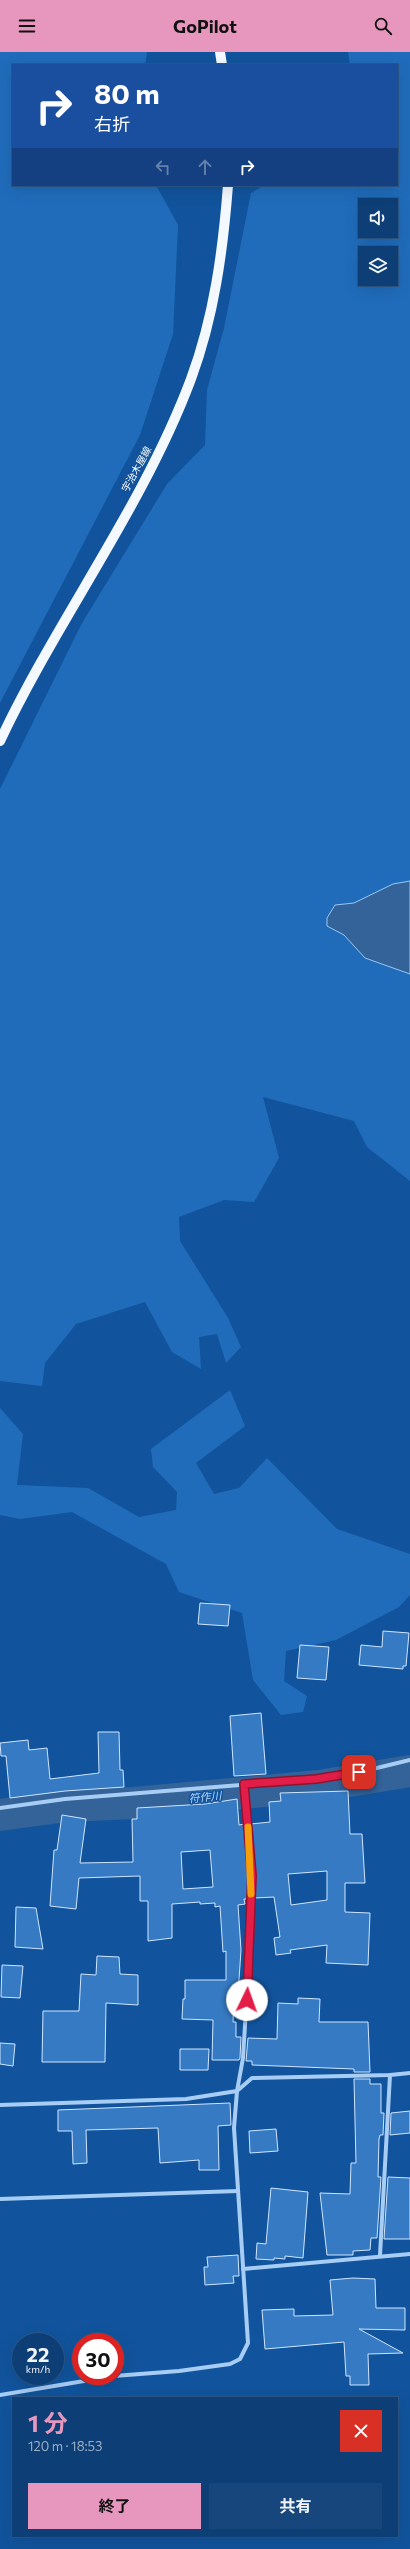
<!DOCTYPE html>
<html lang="ja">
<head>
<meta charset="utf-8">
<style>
	body { margin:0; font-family:Commissioner,"Noto Sans JP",sans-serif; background:#16467b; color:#f1f3f6; height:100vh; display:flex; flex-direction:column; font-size:15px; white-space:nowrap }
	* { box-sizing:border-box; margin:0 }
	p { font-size:13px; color:#9aafc5 }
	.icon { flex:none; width:22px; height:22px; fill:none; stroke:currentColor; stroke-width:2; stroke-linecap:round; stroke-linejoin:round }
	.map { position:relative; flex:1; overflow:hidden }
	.details { position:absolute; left:12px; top:2345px; width:386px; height:140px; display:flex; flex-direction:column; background:#0d3f76; border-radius:0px; box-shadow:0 4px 16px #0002,0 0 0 1px #2d5888 }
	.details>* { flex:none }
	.banner { position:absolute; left:12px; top:12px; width:386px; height:122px; border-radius:0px; box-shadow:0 4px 16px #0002,0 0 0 1px #2d5888; background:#1a4fa0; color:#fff; overflow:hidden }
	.fabs { position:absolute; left:358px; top:146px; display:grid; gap:8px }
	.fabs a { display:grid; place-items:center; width:40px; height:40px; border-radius:0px; background:#0d3f76; box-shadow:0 4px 16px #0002,0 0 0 1px #2d5888; font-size:20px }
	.speed { position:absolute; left:12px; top:2281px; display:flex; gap:8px; font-size:20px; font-weight:700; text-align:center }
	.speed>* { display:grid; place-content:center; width:52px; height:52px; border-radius:50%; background:#0d3f76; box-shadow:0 4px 16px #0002,0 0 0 1px #2d5888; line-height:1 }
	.speed small { font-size:10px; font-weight:400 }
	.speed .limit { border:6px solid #d22; background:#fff; color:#111 }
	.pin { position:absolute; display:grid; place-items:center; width:34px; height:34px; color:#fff; margin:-17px; border-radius:8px; box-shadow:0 2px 6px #0006 }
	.me { position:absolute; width:44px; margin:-22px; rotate:3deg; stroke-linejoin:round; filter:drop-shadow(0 0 3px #0008) }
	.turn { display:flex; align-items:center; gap:14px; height:84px; padding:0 16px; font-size:18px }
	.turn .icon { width:52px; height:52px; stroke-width:2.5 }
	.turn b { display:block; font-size:28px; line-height:34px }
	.lanes { display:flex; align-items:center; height:38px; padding:0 16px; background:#0003; justify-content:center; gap:20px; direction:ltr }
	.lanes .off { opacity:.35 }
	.round { display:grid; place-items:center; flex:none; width:42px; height:42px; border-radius:0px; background:#16467b }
	.head { display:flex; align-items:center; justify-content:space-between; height:68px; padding:0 16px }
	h1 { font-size:24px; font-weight:700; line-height:30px; color:#e797bd }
	.cta { display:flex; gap:8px; margin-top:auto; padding:8px 16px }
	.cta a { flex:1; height:46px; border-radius:0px; background:#e797bd; color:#111; font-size:16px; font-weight:700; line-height:46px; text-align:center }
	.cta a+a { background:#16467b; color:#f1f3f6 }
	header { display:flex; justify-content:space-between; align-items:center; height:52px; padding:0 16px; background:#e797bd; color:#111; font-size:18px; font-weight:700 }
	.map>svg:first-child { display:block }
	.green { fill:#206cbb; fill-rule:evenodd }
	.water { fill:#336398; stroke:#99c9f8 }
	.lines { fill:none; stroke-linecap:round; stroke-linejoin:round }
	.river { stroke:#336398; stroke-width:32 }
	.building { fill:#357ac3; stroke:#cfe6fe; fill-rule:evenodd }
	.street { stroke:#a7cdf5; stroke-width:4 }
	.primary { stroke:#f4f9ff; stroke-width:10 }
	.route-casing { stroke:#92132f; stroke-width:10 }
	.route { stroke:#e11d48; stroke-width:7 }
	.slow { stroke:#f59e0b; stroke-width:7 }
	.labels { text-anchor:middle; stroke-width:3; stroke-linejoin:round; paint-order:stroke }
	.street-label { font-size:10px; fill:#fff; stroke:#11549d }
	.water-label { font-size:11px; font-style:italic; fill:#b3d7fb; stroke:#11549d }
</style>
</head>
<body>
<header><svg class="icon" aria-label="menu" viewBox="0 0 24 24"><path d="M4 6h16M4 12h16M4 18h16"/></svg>GoPilot<svg class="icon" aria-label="search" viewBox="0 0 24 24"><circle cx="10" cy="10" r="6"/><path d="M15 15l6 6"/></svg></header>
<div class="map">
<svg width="410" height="2497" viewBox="0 0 410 2497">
	<rect width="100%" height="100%" fill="#11549d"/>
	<!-- green -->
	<g class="green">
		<polygon points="0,0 147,0 145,13 13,13 13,133 156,133 178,173 173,282 140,383 0,651"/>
		<path d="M348,0H410V829L393,832L354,851L335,853L327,866V874L344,883L365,906L410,922V1129L367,1095L354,1069L263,1045L279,1106L254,1150L224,1148L179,1165L180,1189L228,1266L241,1295L226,1311L217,1282L199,1285L201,1317L172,1300L145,1250L76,1272L45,1311L42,1334L0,1329V737L82,571L167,432L205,393L207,338L224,276L251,141L264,133H397V13H350ZM365,153H391V179H365ZM365,201H391V227H365Z"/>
		<polygon points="230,1338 245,1374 196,1411 214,1442 239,1436 267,1406 337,1477 410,1502 410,1543 399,1555 336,1588 286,1599 284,1629 307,1644 303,1660 281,1663 253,1628 242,1561 179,1540 166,1512 72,1460 20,1467 0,1463 0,1356 23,1382 17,1433 88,1436 139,1465 176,1458 177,1440 153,1415 151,1397"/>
	</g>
	<!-- water -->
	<polygon class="water" points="410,829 410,922 365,906 344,883 327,874 327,866 335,853 354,851 393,832"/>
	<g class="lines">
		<!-- river -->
		<polyline class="river" points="0,1763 67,1754 134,1751 319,1734 410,1719"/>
	</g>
	<!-- building -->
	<g class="building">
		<polygon points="200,1551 230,1553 228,1574 198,1572"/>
		<polygon points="383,1579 409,1581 406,1614 403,1614 403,1617 359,1613 361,1593 382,1595"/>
		<polygon points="300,1593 329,1595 326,1628 297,1626"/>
		<polygon points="261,1661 266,1722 234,1724 230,1664"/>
		<polygon points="98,1680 119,1680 120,1718 123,1718 124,1735 65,1739 10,1746 6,1704 1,1704 0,1691 28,1688 29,1698 47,1696 50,1727 99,1721"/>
		<path d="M348,1739L350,1782H362L365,1831H345V1860L370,1861L368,1913L326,1911L327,1893L290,1898L291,1901L276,1903L274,1886L280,1885L274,1845L255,1846L251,1772L270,1770L269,1750L281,1749L280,1741ZM327,1819V1848L291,1853L288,1822Z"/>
		<path d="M237,1747L239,1773L244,1772L248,1823V1847H244L245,1852L238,1853L241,1898L238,1943H234L233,1970H236V1985H241L240,2006L239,2008H212L213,1968L182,1967L183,1947H185V1928H226V1899L223,1900L220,1854L215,1855V1851L200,1852V1850L172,1852V1886L148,1889V1849H140V1824L79,1826L76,1857L50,1854L54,1798H57L62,1763L86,1767L80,1811L133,1810L132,1767H137V1756L205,1752ZM210,1798L213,1835L183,1837L181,1800Z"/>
		<polygon points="16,1855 36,1856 43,1897 15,1895"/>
		<polygon points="97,1904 119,1905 120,1922 138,1923 138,1953 106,1951 105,2010 42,2010 43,1959 79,1959 81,1922 96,1923"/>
		<polygon points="2,1913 23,1914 20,1946 1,1945"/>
		<polygon points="298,1946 320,1947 319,1970 368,1970 370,2020 354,2020 354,2017 252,2013 252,2009 246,2009 248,1986 277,1987 278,1951 298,1952"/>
		<polygon points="0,1991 15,1992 13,2014 0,2012"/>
		<polygon points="180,1997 209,1997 208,2018 180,2018"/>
		<polygon points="354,2027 370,2027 370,2032 381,2032 381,2061 384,2061 383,2083 380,2083 379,2087 378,2125 381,2125 377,2186 371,2186 370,2198 353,2199 353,2203 327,2203 320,2141 350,2142 351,2111 356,2111"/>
		<polygon points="230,2051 231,2073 218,2074 219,2118 199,2118 199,2108 160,2111 158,2076 86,2078 87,2111 73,2112 72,2079 58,2079 58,2058"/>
		<polygon points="410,2059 410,2081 390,2083 391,2061"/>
		<polygon points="276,2077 278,2099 250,2101 249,2079"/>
		<polygon points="388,2125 410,2126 410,2187 384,2187"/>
		<polygon points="271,2136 308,2140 303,2206 285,2204 285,2207 274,2206 274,2208 256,2207 257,2191 266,2192"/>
		<polygon points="238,2203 239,2224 233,2224 234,2231 205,2233 204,2215 208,2215 207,2205"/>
		<polygon points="353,2226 375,2227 376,2256 405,2256 405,2278 359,2277 403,2301 368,2302 369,2333 350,2333 350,2324 346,2324 344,2290 265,2297 262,2258 294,2257 294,2264 333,2263 330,2228"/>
	</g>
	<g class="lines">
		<!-- street -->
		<g class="street">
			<polyline points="0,1756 65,1747 316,1727 348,1723 410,1708"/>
			<polyline points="0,2053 186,2047 237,2039 252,2026 390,2023 410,2021"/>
			<polyline points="0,2147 238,2139"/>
			<polyline points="380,2203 390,2023"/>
			<polyline points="243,2217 410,2202"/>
			<polyline points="0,2343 114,2324 179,2319 230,2312 240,2307 248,2291 234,2076 237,2039 243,2006 251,1875 252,1823 244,1732"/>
		</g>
		<!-- primary -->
		<g class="primary">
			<polyline points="220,0 222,13"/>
			<path d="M0,689C58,566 143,455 191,327C214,265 223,199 228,133"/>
		</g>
	</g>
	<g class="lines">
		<!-- route casing -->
		<g class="route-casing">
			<polyline id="route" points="247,1948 252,1823 244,1732 316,1727 359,1720"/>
		</g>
		<!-- route -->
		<use href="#route" class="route"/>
		<!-- slow -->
		<polyline class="slow" points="248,1775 251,1842"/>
	</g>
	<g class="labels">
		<!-- street labels -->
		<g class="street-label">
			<text transform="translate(136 417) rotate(-61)" y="4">宇治木屋線</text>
		</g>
		<!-- water labels -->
		<g class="water-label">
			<text transform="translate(205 1745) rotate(-5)" y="4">符作川</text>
		</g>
	</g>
</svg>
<div class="fabs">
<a><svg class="icon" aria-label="sound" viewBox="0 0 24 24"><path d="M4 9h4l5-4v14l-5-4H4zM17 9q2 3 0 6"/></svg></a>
<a><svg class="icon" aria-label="layers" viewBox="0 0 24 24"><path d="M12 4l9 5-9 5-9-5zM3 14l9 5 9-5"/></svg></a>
</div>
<div class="speed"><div>22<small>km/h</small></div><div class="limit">30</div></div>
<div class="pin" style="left:359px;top:1720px;background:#d93025"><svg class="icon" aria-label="arrive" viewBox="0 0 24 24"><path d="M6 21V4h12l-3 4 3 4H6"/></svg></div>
<svg class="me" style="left:247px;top:1948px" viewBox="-20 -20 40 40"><circle r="19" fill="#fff"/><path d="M0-13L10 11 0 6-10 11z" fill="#e11d48"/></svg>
<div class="banner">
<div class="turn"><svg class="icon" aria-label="right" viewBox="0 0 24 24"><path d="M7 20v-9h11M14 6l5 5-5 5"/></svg><div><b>80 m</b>右折</div></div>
<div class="lanes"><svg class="icon off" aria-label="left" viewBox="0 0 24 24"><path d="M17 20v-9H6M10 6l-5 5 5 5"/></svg><svg class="icon off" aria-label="ahead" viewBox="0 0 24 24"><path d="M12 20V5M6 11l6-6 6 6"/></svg><svg class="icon" aria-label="right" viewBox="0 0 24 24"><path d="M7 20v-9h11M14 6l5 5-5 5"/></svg></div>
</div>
<section class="details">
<div class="head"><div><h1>1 分</h1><p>120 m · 18:53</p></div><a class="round" style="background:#d93025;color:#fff"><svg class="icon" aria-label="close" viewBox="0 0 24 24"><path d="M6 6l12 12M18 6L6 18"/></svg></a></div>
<div class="cta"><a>終了</a><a>共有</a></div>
</section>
</div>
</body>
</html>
